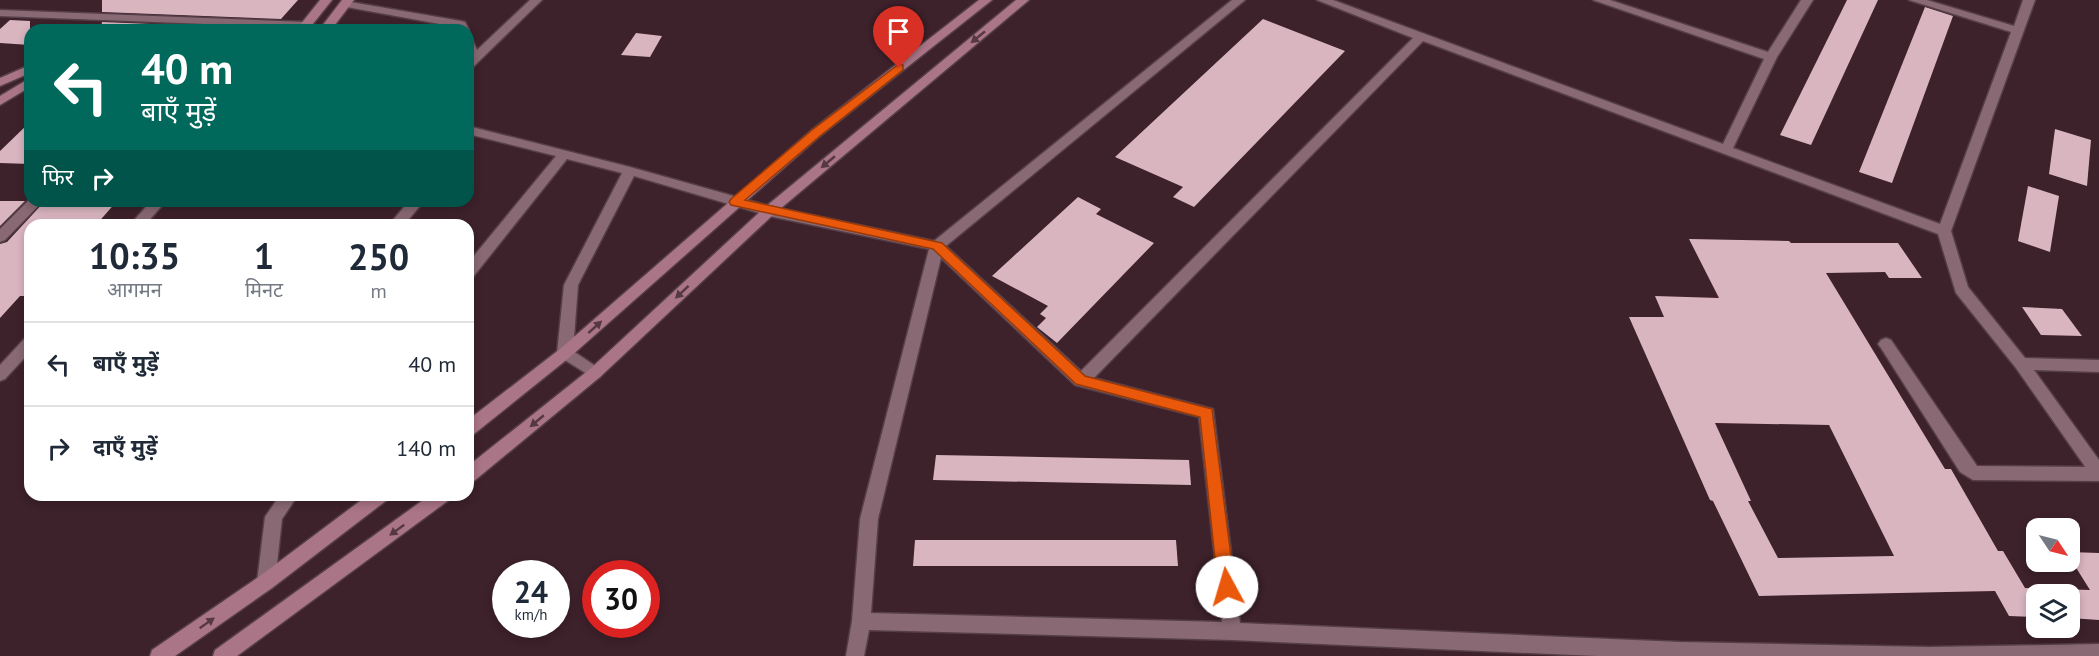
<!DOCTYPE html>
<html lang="hi">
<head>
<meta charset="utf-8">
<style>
	body { margin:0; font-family:"PT Sans","Noto Sans Devanagari",sans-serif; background:#f6f6f7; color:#1f2937; height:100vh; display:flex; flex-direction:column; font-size:22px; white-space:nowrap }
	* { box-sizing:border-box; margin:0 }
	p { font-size:20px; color:#747a83 }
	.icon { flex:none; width:33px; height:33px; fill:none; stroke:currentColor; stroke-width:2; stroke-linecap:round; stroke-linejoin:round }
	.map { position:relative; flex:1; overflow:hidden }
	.side { position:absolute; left:24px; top:219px; width:450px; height:282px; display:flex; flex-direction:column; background:#fff; border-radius:18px; box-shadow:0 3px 9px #0003 }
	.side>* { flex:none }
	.top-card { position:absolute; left:24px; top:24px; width:450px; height:183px; border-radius:18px; box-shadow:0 3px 9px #0003; background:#00695c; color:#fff; overflow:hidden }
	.needle { width:39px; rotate:125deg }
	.buttons { position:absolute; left:2026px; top:518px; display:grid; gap:12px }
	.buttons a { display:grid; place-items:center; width:54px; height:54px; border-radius:12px; background:#fff; box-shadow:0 3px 9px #0003; font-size:30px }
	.speed { position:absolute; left:492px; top:560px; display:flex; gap:12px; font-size:30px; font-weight:700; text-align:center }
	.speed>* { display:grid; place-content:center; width:78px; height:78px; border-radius:50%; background:#fff; box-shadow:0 3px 9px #0003; line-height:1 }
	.speed small { font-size:15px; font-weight:400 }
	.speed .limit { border:9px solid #d22; background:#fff; color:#111 }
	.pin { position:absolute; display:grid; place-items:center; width:51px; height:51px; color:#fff; margin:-62px -26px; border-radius:50% 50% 50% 0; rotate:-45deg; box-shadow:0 0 6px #0007 }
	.pin .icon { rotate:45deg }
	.me { position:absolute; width:66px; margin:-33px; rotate:354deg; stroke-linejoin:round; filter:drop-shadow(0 0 4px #0008) }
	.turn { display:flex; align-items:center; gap:21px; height:126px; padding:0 18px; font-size:27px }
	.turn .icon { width:78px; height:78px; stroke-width:2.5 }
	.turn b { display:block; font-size:42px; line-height:51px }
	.then { display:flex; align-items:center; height:57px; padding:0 18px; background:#0003; gap:12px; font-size:22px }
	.eta { display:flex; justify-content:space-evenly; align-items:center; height:102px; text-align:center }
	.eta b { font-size:36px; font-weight:700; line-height:42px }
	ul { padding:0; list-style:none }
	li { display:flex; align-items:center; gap:18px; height:84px; padding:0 18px; border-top:2px solid #e0e1e3 }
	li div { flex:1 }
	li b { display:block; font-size:22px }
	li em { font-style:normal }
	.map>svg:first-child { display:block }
	.building { fill:#d9b5c0; fill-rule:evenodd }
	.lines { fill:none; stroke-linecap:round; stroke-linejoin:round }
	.service-casing { stroke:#553e47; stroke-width:3 }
	.minor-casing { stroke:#553e47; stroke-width:3 }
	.secondary-casing { stroke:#553e47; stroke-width:3 }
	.service { fill:#896973; fill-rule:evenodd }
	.minor { fill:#896973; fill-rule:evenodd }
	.secondary { fill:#aa7587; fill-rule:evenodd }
	.oneway { fill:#553842 }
	.route { fill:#ea580c; stroke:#983908; stroke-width:1.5 }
</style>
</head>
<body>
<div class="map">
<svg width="2099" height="656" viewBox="0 0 2099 656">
	<rect width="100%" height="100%" fill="#3d212b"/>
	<!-- building -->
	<g class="building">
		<polygon points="102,0 298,0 281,19 102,12"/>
		<polygon points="1847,0 1878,0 1811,145 1780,135"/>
		<polygon points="1925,7 1953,16 1892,183 1859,172"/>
		<polygon points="1263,19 1345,51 1194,207 1173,197 1183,187 1115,157"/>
		<polygon points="10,20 30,21 30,45 0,43 0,29"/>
		<polygon points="102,22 272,29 101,30"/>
		<polygon points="636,33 662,36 650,57 621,55"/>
		<polygon points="30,122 30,164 0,163 0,151"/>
		<polygon points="2055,129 2091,140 2087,186 2049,174"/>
		<polygon points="2028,186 2059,196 2050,252 2018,241"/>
		<polygon points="1078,197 1101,209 1096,214 1154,243 1057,343 1037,327 1046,318 1040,314 1048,306 992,276"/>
		<polygon points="0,201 25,201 0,226"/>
		<polygon points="45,201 117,201 96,225 30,225 30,296 20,296 0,318 0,244 7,242"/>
		<path d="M1689,239L1789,241L1791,243H1898L1922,278H1889L1885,272L1826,273L1945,469H1951L1998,551H2003L2025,588L2090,590L2070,558V552L2099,553V620L2070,618V594H2037V617L2009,616L1995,591L1759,596L1713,501L1710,500L1629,317H1664L1655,296L1719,298ZM1715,423L1829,425L1894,556L1778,558L1748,501H1751Z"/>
		<polygon points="2022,307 2062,309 2082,336 2041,335"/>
		<polygon points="936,455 1189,460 1191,485 933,480"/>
		<polygon points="915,540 1176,540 1178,566 913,566"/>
	</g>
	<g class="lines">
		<!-- service casing -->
		<g class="service-casing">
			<polygon id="service" points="1886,338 1891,340 1977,466 2099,467 2099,481 1973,480 1960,472 1881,348 1878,344 1881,340"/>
		</g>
		<!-- minor casing -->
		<g class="minor-casing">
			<g id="minor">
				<polygon points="530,0 542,0 472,68 468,69 468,38 472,39 477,50"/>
				<path d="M1232,0H1245L946,246L1081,371L1413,38L1317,0H1333L1723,144L1764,59L1593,0H1610L1768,52L1801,0H1813L1777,57L1733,148L1940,224L2011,32L1909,0H1927L2014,26L2023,0H2035L1951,231L1968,287L2025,358L2099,360V372L2034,370L2099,460V480L2093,478L2016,368L1956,293L1938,234L1423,41L1094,378L1213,409L1240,623L1680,642L1929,647L2099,644V656H1597L1232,640L869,630L864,656H846L852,621L860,519L929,249L769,216L634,176L578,285L573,351L600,369L603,373L600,377L595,379L560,357L557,353L564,285L622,173L567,159L473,277L468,278V263L556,156L468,134V126L630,167L769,206L934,241ZM941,258L1075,385L1199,417L1222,622L871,613L878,519Z"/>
				<polygon points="345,1 461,21 465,22 469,30 457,30 456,27 341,6 341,2"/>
				<polygon points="0,10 306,22 312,25 306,28 0,16"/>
				<polygon points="30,199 30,201 43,201 5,240 0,242 0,229"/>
				<polygon points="151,201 166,201 145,225 130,225"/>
				<polygon points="409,201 424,201 404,225 389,225"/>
				<polygon points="30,336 30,352 5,379 0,381 0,365 25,338"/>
				<polygon points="280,495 298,495 282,519 275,582 272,588 266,590 260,588 257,582 265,517"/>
			</g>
		</g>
		<!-- secondary casing -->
		<g class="secondary-casing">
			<g id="secondary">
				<polygon points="320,0 332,0 308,30 296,30"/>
				<polygon points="342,0 354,0 331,30 319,30"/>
				<polygon points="979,0 992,0 820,136 570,357 474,434 468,435 468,420 560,349 812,130"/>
				<polygon points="1016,0 1029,0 774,214 600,377 474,481 468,483 468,466 590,369 764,208"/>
				<polygon points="30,65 30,73 0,86 0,78"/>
				<polygon points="30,78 30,87 0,105 0,96"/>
				<polygon points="368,495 389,495 387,500 272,588 175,656 150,656 152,650 260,576"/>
				<polygon points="430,495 451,495 449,500 237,656 213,656 215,650"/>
			</g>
		</g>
		<!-- service -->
		<use href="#service" class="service"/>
		<!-- minor -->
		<use href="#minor" class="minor"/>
		<!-- secondary -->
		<use href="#secondary" class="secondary"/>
	</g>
	<!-- one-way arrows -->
	<defs><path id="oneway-solid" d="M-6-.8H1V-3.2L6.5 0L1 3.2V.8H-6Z" transform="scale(1.5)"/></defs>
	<g class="oneway">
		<use href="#oneway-solid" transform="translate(978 37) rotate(141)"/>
		<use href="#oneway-solid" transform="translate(828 162) rotate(140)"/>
		<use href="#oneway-solid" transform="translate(682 292) rotate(137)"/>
		<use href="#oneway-solid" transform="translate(595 327) rotate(-42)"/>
		<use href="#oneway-solid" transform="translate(537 421) rotate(140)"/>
		<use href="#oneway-solid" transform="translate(397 530) rotate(144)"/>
		<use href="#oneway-solid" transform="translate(207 623) rotate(-35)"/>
	</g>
	<!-- route -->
	<polygon class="route" points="899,64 903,65 903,70 820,136 745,200 942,243 1085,376 1212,409 1235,587 1232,592 1227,594 1221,592 1218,587 1200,417 1076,384 933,249 731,205 729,202 731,199 812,130"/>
</svg>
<div class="buttons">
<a><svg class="needle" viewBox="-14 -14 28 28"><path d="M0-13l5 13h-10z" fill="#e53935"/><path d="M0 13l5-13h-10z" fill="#747a83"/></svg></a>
<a><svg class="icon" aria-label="layers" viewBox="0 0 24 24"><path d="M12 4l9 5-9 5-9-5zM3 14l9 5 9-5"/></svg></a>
</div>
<div class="speed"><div>24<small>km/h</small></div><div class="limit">30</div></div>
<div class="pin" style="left:899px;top:68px;background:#d93025"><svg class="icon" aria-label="arrive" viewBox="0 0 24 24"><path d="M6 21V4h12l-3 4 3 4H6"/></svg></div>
<svg class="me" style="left:1227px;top:587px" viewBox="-20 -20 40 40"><circle r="19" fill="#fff"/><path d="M0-13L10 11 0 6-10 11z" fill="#ea580c"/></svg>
<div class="top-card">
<div class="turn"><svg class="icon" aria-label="left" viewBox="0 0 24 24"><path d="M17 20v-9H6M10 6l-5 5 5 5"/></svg><div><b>40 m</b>बाएँ मुड़ें</div></div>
<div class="then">फिर<svg class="icon" aria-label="right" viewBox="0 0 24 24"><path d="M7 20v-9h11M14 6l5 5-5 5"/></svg></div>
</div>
<section class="side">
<div class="eta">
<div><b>10:35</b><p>आगमन</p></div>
<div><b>1</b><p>मिनट</p></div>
<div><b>250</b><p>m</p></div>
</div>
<ul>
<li><svg class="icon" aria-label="left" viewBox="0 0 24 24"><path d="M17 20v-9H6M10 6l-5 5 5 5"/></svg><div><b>बाएँ मुड़ें</b></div><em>40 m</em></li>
<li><svg class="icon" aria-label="right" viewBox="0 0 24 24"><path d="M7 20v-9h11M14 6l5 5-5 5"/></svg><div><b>दाएँ मुड़ें</b></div><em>140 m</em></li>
</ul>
</section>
</div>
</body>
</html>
